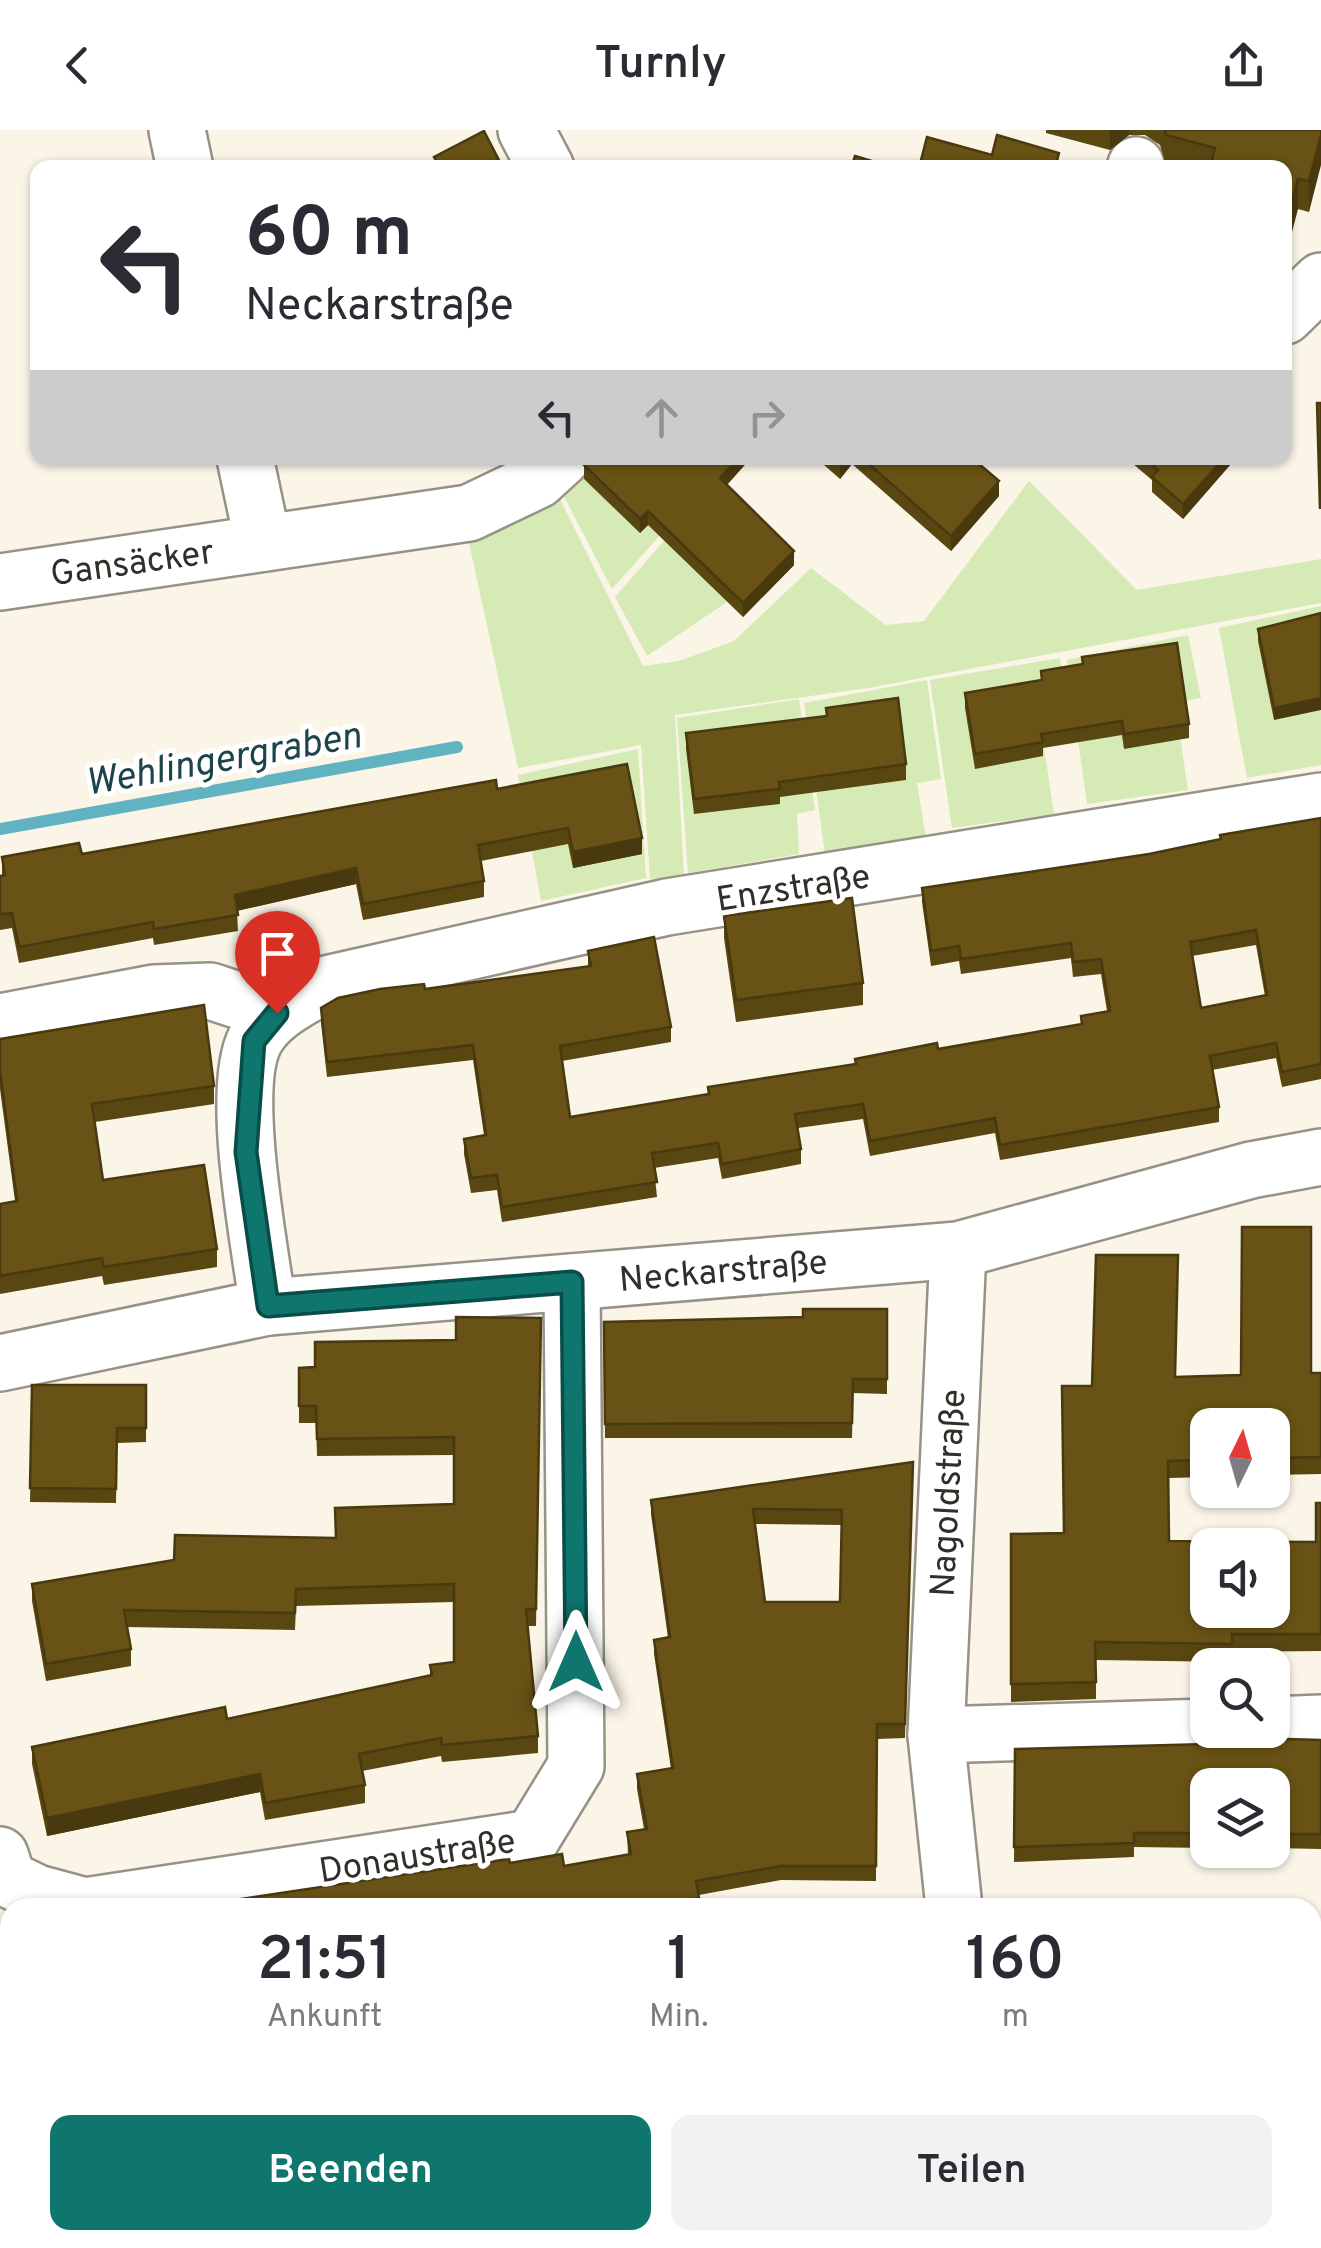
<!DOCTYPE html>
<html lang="de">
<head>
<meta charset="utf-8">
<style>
	body { margin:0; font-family:Overpass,sans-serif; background:#f2f2f3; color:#2b2b33; height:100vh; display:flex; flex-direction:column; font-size:38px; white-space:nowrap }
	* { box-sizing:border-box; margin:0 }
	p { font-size:32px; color:#7c7c81 }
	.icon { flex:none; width:55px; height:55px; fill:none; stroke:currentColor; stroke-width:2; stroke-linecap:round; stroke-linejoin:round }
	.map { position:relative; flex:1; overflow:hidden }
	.side { position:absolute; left:0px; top:1768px; width:1322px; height:352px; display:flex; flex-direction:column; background:#fff; border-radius:30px 30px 0 0; box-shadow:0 2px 8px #0004 }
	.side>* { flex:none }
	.hud { position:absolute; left:30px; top:30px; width:1262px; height:305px; border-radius:20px; box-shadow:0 2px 8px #0004; background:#fff; color:#2b2b33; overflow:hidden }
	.needle { width:65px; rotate:5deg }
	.controls { position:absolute; left:1190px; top:1278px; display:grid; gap:20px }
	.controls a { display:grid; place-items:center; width:100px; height:100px; border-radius:20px; background:#fff; box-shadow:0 2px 8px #0004; font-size:50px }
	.pin { position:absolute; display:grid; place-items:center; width:85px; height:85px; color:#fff; margin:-102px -42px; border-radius:50% 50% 50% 0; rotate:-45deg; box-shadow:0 0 10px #0007 }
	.pin .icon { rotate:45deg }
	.me { position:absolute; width:110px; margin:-55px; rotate:0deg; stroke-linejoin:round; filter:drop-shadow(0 0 8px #0008) }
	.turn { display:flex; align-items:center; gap:35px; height:210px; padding:0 50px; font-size:45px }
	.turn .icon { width:130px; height:130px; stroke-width:2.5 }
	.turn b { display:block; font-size:70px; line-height:85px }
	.lanes { display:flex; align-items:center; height:95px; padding:0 50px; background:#0003; justify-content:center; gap:50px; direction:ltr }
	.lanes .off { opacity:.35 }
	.eta { display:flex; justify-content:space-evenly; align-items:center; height:170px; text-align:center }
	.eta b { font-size:60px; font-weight:600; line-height:70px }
	.action { display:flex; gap:20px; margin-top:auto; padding:20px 50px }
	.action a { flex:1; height:115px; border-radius:20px; background:#0f766e; color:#fff; font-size:40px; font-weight:600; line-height:115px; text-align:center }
	.action a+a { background:#f2f2f3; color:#2b2b33 }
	header { display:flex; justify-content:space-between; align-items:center; height:130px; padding:0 50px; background:#fff; font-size:45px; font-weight:600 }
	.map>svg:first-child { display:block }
	.green { fill:#d5eab4 }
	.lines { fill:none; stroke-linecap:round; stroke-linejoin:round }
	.stream { stroke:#62b3c1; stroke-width:12 }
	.minor-casing { stroke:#979286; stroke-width:60 }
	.minor { stroke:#fff; stroke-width:55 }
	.wall { fill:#594712; fill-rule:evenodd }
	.shaded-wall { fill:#49390f }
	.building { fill:#685215; stroke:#49390f; stroke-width:2.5; fill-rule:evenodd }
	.route-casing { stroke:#0a4d48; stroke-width:25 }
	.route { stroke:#0f766e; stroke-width:18 }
	.labels { text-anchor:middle; stroke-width:10; stroke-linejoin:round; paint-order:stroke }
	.street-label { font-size:35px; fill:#312f2a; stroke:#fff }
	.water-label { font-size:38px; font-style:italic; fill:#1e444b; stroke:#fff }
</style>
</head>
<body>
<header><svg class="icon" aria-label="back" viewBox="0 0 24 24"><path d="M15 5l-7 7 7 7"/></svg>Turnly<svg class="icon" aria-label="share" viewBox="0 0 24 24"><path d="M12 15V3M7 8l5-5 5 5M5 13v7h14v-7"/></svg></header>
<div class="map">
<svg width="1321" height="2118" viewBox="0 0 1321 2118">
	<rect width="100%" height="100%" fill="#fbf5e8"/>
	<!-- green -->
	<g class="green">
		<polygon points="586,328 676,328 704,356 612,459 557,353"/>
		<polygon points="1029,351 1137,460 1321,429 1321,473 868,558 675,585 684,746 650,749 641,615 518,638 466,399 553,355 643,536 679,531 734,511 811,438 886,495 924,491"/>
		<polygon points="709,359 795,426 647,526 615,467"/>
		<polygon points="1321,476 1321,635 1247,648 1219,498"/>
		<polygon points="1188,505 1201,568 1175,573 1188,660 1087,674 1067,530"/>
		<polygon points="1060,528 1069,590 1041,597 1054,684 952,698 930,550"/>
		<polygon points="927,550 941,649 917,653 926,709 825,724 804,573"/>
		<polygon points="799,569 815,680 797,684 799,724 688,743 677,588"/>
		<polygon points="638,619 646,748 541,771 518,645"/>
	</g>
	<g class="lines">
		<!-- stream -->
		<polyline class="stream" points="0,699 457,617"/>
		<!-- minor casing -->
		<g class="minor-casing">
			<g id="minor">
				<polyline points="177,0 185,38"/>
				<polyline points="526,0 546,38"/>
				<polyline points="1135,38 1136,35"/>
				<polyline points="1285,186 1321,151"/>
				<polyline points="245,328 263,413"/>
				<polyline points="0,452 469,383 538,350 562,328"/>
				<polyline points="0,892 154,863 210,861 277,883"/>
				<path d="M268,1177C260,1118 229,960 255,910C269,883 301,869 326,854L667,777L1321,671"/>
				<polyline points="0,1233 268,1177 958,1120 1251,1040 1321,1027"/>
				<polyline points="1272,1595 1321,1593"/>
				<polyline points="936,1605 1208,1597"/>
				<polyline points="0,1725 8,1749 37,1763 85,1776 532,1708 576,1636 572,1152"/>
				<polyline points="954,1778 936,1605 958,1120"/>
				<polyline points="1312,1821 1321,1820"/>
				<polyline points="2,2118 4,2061"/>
			</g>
		</g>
		<!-- minor -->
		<use href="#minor" class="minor"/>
	</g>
	<!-- wall -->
	<g class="wall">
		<polygon points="1046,0 1321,0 1309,82 1298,79 1285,38 1175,38 1166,35 1160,15 1145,5 1129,5 1110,20 1046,3"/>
		<polygon points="751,328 727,355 794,435 743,487 648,395 640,403 584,349 584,335"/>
		<polygon points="816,328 972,328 999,366 951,421 852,334 840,349"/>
		<polygon points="1126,328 1230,328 1230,335 1183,389 1152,362 1152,350"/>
		<polygon points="1321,483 1274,590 1258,511 1258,499"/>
		<polygon points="1082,527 1189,594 1189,608 1124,619 1122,605 1043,618 1043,626 975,639 965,578 965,563 1041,550 1041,541 1082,534"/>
		<polygon points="826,578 906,634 906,650 780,667 780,674 694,684 686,619 686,603 826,586"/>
		<polygon points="497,659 642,724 573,738 568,714 481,731 484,751 484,767 363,790 356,754 237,781 238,801 154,815 153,808 19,833 12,798 0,800 0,746 2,745 2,727 82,724"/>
		<path d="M1321,688V949L1282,957L1276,928L1212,940L1219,977V992L1000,1030L995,1003L870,1026L863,989L798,998L801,1019V1034L722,1049L718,1028L654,1038L657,1067L502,1092L497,1060L471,1063L464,1024V1009L484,1005L473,930L327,947L321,893V878L425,859L588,837V821L671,897V912L562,931L570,987L708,965V957L855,934V929L938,919L1081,894V886L1107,881L1101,844L1073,847L1071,828L961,844L959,831L931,836L922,772V758L1149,724ZM1256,815L1265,866L1201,878L1192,826Z"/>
		<polygon points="724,786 863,853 863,875 736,892 724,808"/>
		<polygon points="0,909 214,956 214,974 95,992 103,1050 217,1119 217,1137 104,1155 102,1146 0,1164 0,1074 15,1071 0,959"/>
		<polygon points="887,1179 887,1264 853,1263 852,1308 605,1308 604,1192 803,1187"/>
		<polygon points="541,1188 536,1496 528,1496 538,1606 538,1623 442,1632 441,1626 362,1641 365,1655 365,1673 265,1690 260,1662 47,1706 32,1634 32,1617 227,1589 430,1545 430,1535 454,1532 454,1472 296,1476 295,1500 127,1497 131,1519 131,1536 46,1551 32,1471 32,1454 336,1408 454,1374 454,1325 317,1326 316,1293 299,1293 299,1238 315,1237 456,1210"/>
		<polygon points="1321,1243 1321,1344 1272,1345 1272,1295 1208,1295 1208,1347 1169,1348 1169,1411 1316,1412 1321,1373 1321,1521 1232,1522 1232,1532 1096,1530 1096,1569 1011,1572 1011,1404 1064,1403 1092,1256 1175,1247"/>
		<polygon points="32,1255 146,1255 146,1312 117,1313 116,1373 30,1372"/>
		<path d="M913,1332L905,1608L877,1609L876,1751L781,1750L699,1765V1778H228V1772L510,1733L564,1736L628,1725L627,1702L644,1699L637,1659V1644L671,1639L654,1524V1510L668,1508L651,1384V1370ZM755,1394L841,1395L840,1472H765Z"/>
		<polygon points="1321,1610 1321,1719 1272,1718 1272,1655 1208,1655 1208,1718 1134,1717 1134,1727 1014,1732 1015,1619"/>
		<polygon points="10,1814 10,1924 9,1933 0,1934 0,1816"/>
		<polygon points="1321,1955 1321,2030 1312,2031 1312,1956"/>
	</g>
	<!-- shaded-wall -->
	<g class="shaded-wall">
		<polygon points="1110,0 1129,0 1129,5 1110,20"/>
		<polygon points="1321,5 1321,35 1309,82 1309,51"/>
		<polygon points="1298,49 1298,79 1285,129 1285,98"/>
		<polygon points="738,328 751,328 720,362 720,348"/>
		<polygon points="845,328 852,328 852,334 840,349 840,333"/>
		<polygon points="1224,328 1230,328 1230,335 1183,389 1183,374"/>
		<polygon points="999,351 999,366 951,421 951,406"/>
		<polygon points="648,381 648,395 640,403 640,389"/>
		<polygon points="794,421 794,435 743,487 743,473"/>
		<polygon points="1321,568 1321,580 1274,590 1274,578"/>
		<polygon points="642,708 642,724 573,738 573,722"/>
		<polygon points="356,738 356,754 235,781 235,765"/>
		<polygon points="260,1644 260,1662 47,1706 47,1688"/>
	</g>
	<!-- building -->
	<g class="building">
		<polygon points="1165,0 1321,0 1321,5 1309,51 1298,49 1285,98 1285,38 1210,38 1215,18 1166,5"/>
		<polygon points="484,1 503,38 440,38 434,27"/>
		<polygon points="997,5 1059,23 1055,38 919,38 927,7 992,25"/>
		<polygon points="855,26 895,38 851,38"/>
		<polygon points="1317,273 1321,273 1320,379"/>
		<polygon points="591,328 681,328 684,330 686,328 738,328 720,348 794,421 743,473 648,381 640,389 584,335"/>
		<polygon points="833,328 845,328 840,333"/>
		<polygon points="862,328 972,328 999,351 951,406"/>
		<polygon points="1143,328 1224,328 1183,374 1152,347 1158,340"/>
		<polygon points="1321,483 1321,568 1274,578 1258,499"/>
		<polygon points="1177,513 1189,594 1124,604 1122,591 1041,604 1043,612 975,624 965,563 1042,550 1041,541 1083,534 1082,527"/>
		<polygon points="898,568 906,634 779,652 780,659 694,669 686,603 827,586 826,578"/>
		<polygon points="627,634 642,708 573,722 568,698 478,715 484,751 363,774 356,738 235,765 238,785 154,799 153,792 19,817 12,783 0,784 0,746 5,745 2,727 79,713 82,724 496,650 497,659"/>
		<path d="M1321,688V934L1282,942L1276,913L1210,926L1219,977L1000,1015L995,988L870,1011L863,974L795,984L801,1019L722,1034L718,1013L652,1023L657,1052L502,1077L497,1045L471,1048L464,1009L486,1005L473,915L327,932L321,878L338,868L380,859L424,854L425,859L591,836L588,821L654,807L671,897L560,916L570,987L709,964L708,957L856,934L855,929L937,913L938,919L1082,894L1081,886L1110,881L1101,829L1073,832L1071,813L961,829L959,816L931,821L922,758L1149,724L1221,709L1220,705ZM1256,800L1267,865L1201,878L1190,812Z"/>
		<polygon points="852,768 863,853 736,870 724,786"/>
		<polygon points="204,875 214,956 92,974 103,1050 204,1035 217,1119 104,1137 102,1128 0,1146 0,1074 17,1071 0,941 0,909"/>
		<path d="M1242,1097H1311V1243H1321V1327L1272,1328V1295H1208V1330L1168,1331L1169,1411L1316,1412V1373H1321V1504H1232V1514L1095,1512L1096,1552L1011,1554V1404L1064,1403L1062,1256H1092L1096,1125H1178L1175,1247L1241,1245ZM1208,1415H1272V1480H1208Z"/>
		<polygon points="803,1179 887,1179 887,1249 853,1249 852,1293 605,1294 604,1192 803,1187"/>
		<polygon points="456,1187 541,1188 536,1479 526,1479 538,1606 442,1615 441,1608 359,1624 365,1655 265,1673 260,1644 47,1688 32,1617 225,1577 227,1589 432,1545 430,1535 454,1532 454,1454 296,1459 295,1483 124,1480 131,1519 46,1534 32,1454 174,1430 175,1405 336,1408 335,1378 454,1374 454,1307 317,1309 316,1276 299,1276 299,1238 315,1237 315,1212 456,1210"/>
		<polygon points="32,1255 146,1255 146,1298 117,1298 116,1359 30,1358"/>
		<path d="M913,1332L905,1594H877L876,1736H781L696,1751L699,1768L644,1778H229L228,1772L241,1769L509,1729L510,1733L562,1724L564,1736L631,1724L627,1702L647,1699L637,1644L673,1638L654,1510L670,1507L651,1370ZM753,1379L842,1380L840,1472H765Z"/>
		<polygon points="1226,1607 1321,1610 1321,1704 1272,1704 1272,1655 1208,1655 1208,1703 1134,1703 1134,1713 1014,1717 1015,1619 1209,1614"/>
		<polygon points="10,1814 10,1909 8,1910 9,1918 0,1920 0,1816"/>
		<polygon points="1321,1955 1321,2014 1312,2016 1312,1956"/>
		<polygon points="54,2110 527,2110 527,2118 340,2118 340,2116 54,2118"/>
		<polygon points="618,2110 691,2110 692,2118 620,2118"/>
	</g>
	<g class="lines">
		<!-- route casing -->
		<g class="route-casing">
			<polyline id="route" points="277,883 254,911 246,1022 268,1176 572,1152 576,1532"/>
		</g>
		<!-- route -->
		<use href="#route" class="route"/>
	</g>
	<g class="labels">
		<!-- street labels -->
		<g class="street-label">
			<text transform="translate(132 432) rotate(-8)" y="12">Gansäcker</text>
			<text transform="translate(793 757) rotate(-9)" y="12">Enzstraße</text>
			<text transform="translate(723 1140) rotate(-5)" y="12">Neckarstraße</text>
			<text transform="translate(947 1363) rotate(-87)" y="12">Nagoldstraße</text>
			<text transform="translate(417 1725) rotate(-9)" y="12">Donaustraße</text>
		</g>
		<!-- water labels -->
		<g class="water-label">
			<text transform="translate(223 628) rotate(-10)" y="13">Wehlingergraben</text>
		</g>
	</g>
</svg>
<div class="controls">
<a><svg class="needle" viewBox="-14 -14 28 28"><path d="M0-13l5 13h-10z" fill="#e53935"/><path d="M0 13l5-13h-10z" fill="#7c7c81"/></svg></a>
<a><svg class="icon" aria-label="sound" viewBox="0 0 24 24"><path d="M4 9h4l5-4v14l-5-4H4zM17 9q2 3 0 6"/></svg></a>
<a><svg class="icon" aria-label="search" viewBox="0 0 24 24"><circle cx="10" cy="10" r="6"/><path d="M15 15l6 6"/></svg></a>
<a><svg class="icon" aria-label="layers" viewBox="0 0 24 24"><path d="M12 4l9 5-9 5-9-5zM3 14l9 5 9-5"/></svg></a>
</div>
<div class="pin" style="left:277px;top:883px;background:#d93025"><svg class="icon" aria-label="arrive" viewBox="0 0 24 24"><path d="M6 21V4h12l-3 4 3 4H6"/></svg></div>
<svg class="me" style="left:576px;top:1532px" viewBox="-20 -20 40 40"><path d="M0-17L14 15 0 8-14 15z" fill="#0f766e" stroke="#fff" stroke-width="4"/></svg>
<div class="hud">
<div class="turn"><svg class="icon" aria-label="left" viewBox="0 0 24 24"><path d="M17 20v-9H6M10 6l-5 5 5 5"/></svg><div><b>60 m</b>Neckarstraße</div></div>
<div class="lanes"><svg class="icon" aria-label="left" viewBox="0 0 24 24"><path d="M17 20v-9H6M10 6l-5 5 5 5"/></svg><svg class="icon off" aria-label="ahead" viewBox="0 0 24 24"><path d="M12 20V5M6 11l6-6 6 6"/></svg><svg class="icon off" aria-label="right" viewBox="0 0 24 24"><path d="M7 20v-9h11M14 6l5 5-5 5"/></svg></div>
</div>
<section class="side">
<div class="eta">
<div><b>21:51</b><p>Ankunft</p></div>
<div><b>1</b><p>Min.</p></div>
<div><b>160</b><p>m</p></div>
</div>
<div class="action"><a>Beenden</a><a>Teilen</a></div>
</section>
</div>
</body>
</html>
